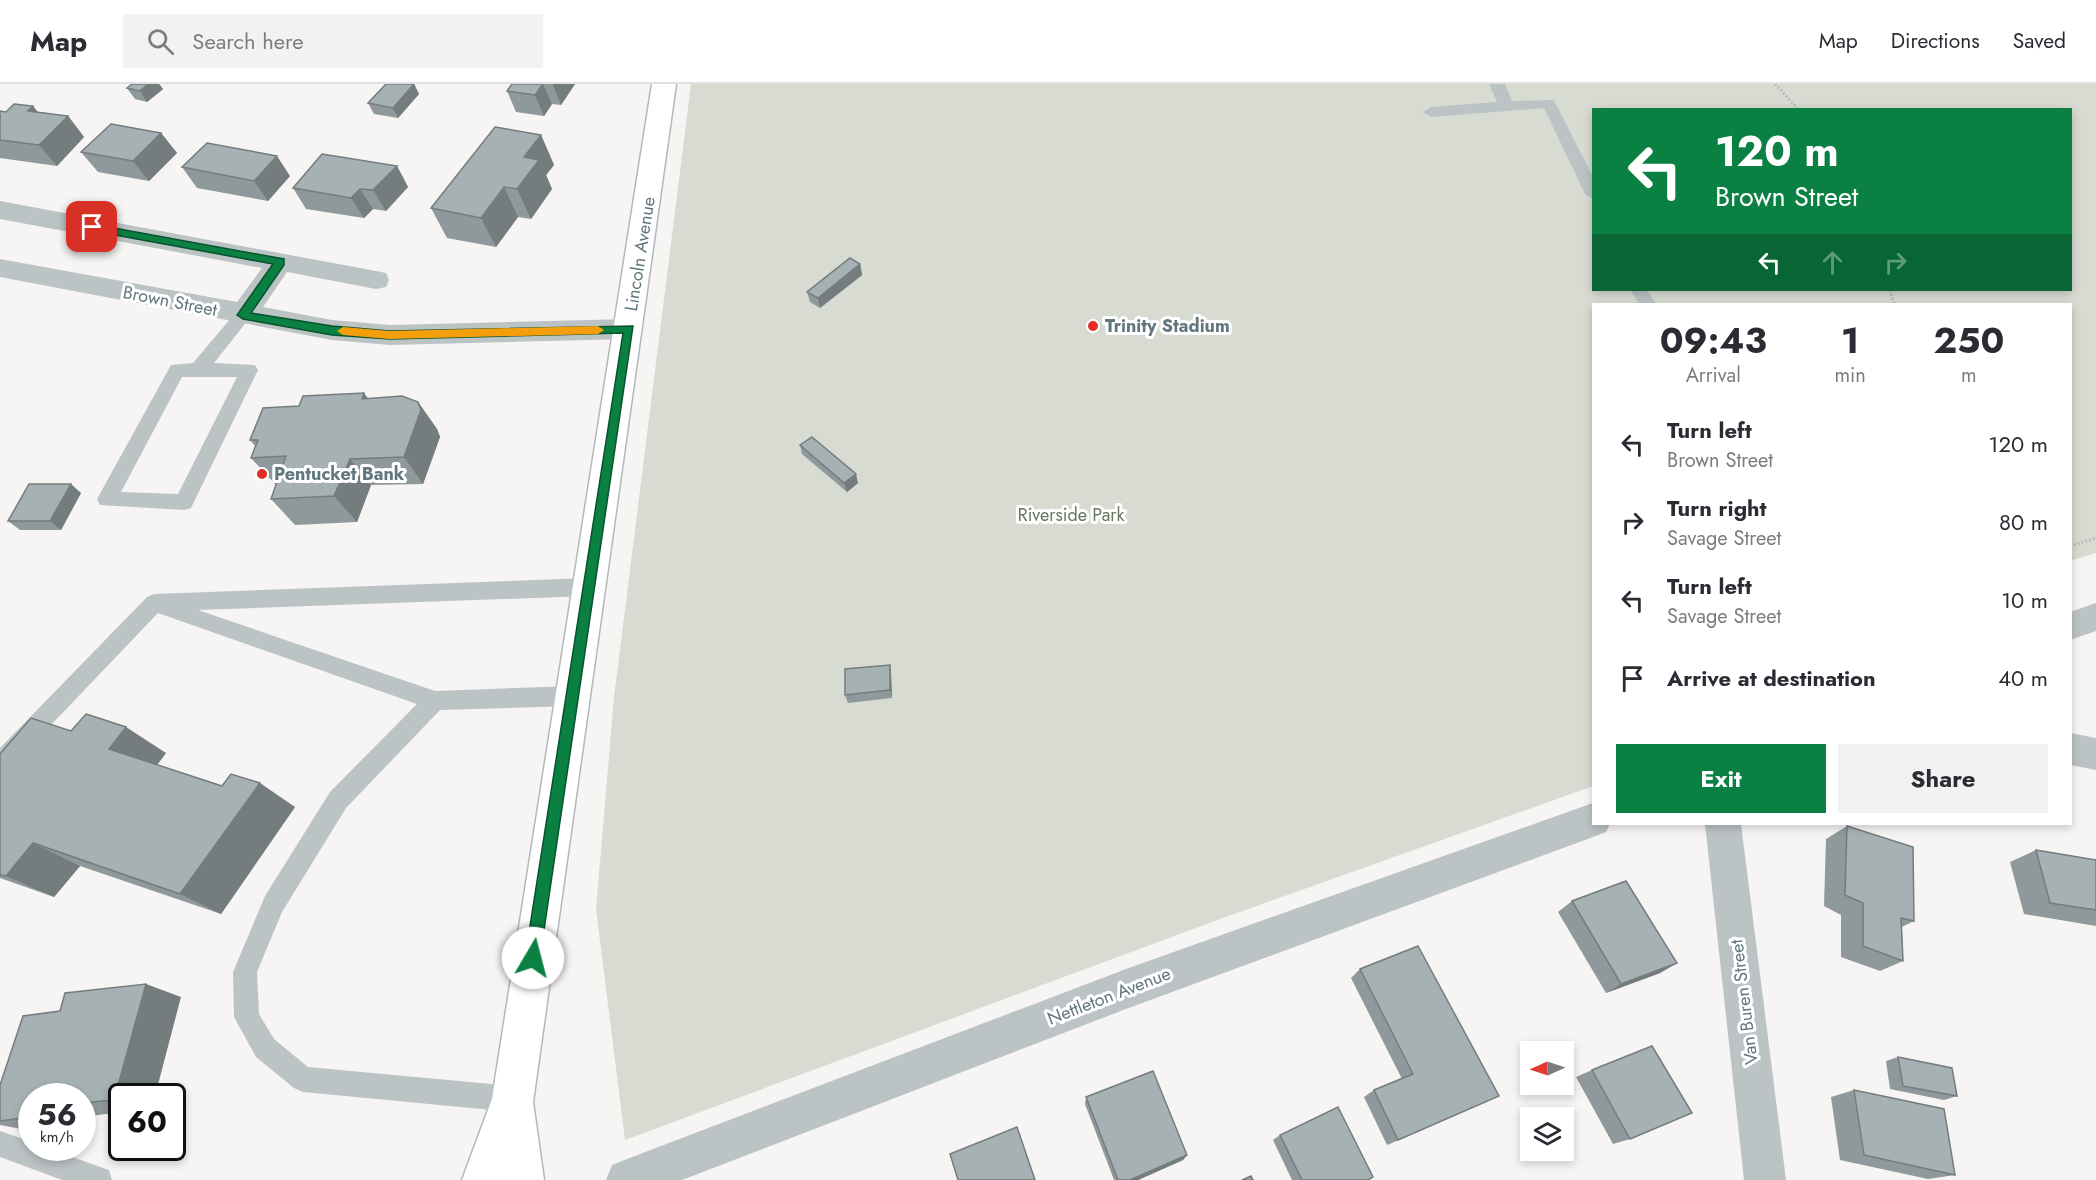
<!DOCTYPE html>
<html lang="en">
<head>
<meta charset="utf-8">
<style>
	body { margin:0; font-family:Jost,sans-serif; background:#f2f2f3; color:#2b2b33; height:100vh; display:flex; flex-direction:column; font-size:22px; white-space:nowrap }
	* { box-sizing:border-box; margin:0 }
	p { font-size:20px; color:#7c7c81 }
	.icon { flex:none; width:33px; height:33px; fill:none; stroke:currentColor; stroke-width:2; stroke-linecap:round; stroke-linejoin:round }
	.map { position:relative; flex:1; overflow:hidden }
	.drawer { position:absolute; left:1592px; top:219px; width:480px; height:522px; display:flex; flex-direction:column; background:#fff; border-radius:0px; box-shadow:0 3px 9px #0003 }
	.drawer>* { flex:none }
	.guide { position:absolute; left:1592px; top:24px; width:480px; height:183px; border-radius:0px; box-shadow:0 3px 9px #0003; background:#0b8043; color:#fff; overflow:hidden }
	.needle { width:39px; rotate:267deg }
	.fabs { position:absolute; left:1520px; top:957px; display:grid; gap:12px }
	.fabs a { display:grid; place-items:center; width:54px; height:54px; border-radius:0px; background:#fff; box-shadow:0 3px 9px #0003; font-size:30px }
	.speed { position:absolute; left:18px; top:999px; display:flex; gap:12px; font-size:30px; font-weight:700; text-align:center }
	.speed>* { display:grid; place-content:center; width:78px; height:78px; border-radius:50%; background:#fff; box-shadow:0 3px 9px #0003; line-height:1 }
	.speed small { font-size:15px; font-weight:400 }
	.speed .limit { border:3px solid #111; border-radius:9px; background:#fff; color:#111 }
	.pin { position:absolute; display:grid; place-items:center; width:51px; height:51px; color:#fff; margin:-26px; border-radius:12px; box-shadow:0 3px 9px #0006 }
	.me { position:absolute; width:66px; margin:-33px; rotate:8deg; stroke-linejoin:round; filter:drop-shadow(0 0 4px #0008) }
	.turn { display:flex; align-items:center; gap:21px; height:126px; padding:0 24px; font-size:27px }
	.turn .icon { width:78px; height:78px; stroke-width:2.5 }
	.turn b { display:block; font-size:42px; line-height:51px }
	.lanes { display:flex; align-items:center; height:57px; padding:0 24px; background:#0003; justify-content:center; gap:30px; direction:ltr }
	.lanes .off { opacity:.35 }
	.eta { display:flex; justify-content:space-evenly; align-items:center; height:102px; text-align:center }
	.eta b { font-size:36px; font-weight:700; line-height:42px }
	.button { display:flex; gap:12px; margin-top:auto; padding:12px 24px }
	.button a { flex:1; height:69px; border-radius:0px; background:#0b8043; color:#fff; font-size:24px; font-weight:700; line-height:69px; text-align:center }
	.button a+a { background:#f2f2f3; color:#2b2b33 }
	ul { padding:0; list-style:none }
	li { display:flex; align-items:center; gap:18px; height:78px; padding:0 24px }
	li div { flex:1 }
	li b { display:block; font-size:22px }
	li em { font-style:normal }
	header { display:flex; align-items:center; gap:36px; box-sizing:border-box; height:84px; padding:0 30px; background:#fff; border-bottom:2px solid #e1e1e2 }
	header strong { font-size:28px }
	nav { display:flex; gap:33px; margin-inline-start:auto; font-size:21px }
	.search { width:420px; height:54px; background:#f2f2f3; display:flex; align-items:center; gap:15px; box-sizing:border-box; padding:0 21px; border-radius:0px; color:#7c7c81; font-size:22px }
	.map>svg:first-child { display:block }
	.green { fill:#d7dbd2; fill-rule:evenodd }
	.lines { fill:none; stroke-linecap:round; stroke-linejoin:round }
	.primary-casing { stroke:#b2b8bb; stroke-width:3 }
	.path { stroke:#b7bbbd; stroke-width:3; stroke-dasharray:2 2; stroke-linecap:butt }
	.lane { fill:#bcc3c5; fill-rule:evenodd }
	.street { fill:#bcc3c5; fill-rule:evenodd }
	.primary { fill:#fff; fill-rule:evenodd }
	.wall { fill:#8f989b }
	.shaded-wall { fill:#747c7e }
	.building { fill:#a6b1b4; stroke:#747c7e; stroke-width:1.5 }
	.route { fill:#0b8043; stroke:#07532c; stroke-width:1.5 }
	.slow { fill:#f59e0b }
	.poi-dot { fill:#e22d27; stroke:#fff; stroke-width:2 }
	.labels { text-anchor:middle; stroke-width:6; stroke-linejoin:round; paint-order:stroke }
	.street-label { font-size:18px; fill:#61777e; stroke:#fff }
	.poi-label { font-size:18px; font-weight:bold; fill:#61777e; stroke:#fff; text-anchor:start }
	.park-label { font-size:18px; fill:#687660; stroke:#fff }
</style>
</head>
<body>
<header>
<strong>Map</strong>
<div class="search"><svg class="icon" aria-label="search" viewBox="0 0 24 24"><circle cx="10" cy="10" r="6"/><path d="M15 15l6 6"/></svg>Search here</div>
<nav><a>Map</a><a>Directions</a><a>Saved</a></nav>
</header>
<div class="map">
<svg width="2096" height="1096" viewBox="0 0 2096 1096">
	<rect width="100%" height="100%" fill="#f6f5f3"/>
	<!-- green -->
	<path class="green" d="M691,0H2096V469L2070,477V220H1593V702L1212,838L625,1056L596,825L614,613ZM1593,26H2070V206H1593Z"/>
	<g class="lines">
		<!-- primary casing -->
		<g class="primary-casing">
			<polygon id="primary" points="652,0 676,0 533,1018 544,1096 462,1096 492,1015"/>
		</g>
		<!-- path -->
		<g class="path">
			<polyline points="1775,0 1799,26"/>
			<polyline points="1890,206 1894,220"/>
			<polyline points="2070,462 2096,454"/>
		</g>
		<!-- lane -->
		<g class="lane">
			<polygon points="1489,0 1505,0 1512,17 1554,16 1593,93 1593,115 1585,110 1544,24 1431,33 1423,28 1431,23 1497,18"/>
			<polygon points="1630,206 1647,206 1656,220 1639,220"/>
			<path d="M243,225L249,227L252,231L214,279L255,281L258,286L191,424L184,426L100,421L97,415L171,281L193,279L237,227ZM182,293H237L178,410L121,408Z"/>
			<polygon points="589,494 596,497 599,503 596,509 589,512 198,526 435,607 572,602 580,605 583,612 580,619 572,622 440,626 346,724 282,828 257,888 259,930 274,955 308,983 513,1002 522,1006 526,1015 522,1024 513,1028 303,1008 294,1004 256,973 234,933 233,888 265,812 330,708 417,620 158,529 8,686 0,689 0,664 147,513 154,510"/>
			<polygon points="0,1047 32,1058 32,1064 46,1064 109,1086 112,1096 62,1096 0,1073"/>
		</g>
		<!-- street -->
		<g class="street">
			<polygon points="0,117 376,187 386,189 389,196 386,203 376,205 287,188 263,223 332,236 390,241 629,235 639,238 643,245 639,252 629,255 390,261 332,256 0,193 0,175 237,218 262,184 0,135"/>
			<polygon points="2096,519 2096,547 2070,556 2070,528"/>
			<polygon points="2070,649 2096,654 2096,686 2070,681"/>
			<polygon points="1593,719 1593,740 1610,740 1606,748 1593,753 1126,925 682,1096 606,1096 612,1081 627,1075 1126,885"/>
			<polygon points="1705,740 1741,740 1786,1096 1744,1096"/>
		</g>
		<!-- primary -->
		<use href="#primary" class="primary"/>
	</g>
	<!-- wall -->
	<g class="wall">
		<polygon points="132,0 159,0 163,5 147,18 135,15 127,4"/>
		<polygon points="414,0 419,10 398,34 374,30 368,19"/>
		<polygon points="512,0 575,0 561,21 552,20 544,32 516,28 507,7"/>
		<polygon points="0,27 38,28 68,32 84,53 57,82 0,74"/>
		<polygon points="161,49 177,69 149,97 98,88 81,68"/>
		<polygon points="541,51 554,81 546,91 552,105 531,135 518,133 496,163 447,154 431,124"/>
		<polygon points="397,82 408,103 386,127 373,125 364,134 306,125 293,104"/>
		<polygon points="182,83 290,92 268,117 197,104"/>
		<polygon points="860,180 862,191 820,224 810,218 807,208"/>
		<polygon points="368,314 418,318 437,345 440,353 423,400 371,401 357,438 295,441 271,415 277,400 275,400 251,374 255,362 250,356 299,322"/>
		<polygon points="800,361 858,399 847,408 802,370"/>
		<polygon points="81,409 61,446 20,446 8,437"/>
		<polygon points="891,589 892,614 848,619 845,611"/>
		<polygon points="71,647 166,669 157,681 222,702 295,723 221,830 80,782 54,813 0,794 0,670"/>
		<polygon points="1847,742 1914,837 1902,843 1903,877 1880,887 1841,873 1841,831 1824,822 1826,755"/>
		<polygon points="2036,766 2096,776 2096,842 2024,830 2010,778"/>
		<polygon points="1572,817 1677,879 1660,889 1606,909 1558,828"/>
		<polygon points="1360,885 1499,1012 1486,1018 1387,1061 1364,1013 1374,1006 1402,995 1351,894"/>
		<polygon points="181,913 122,1012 122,1028 82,1033 82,1012 32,1012 32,1047 0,1041 0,1001"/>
		<polygon points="1898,973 1957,1012 1944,1016 1890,1005 1886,977"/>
		<polygon points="1592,986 1630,1055 1613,1060 1576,993"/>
		<polygon points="1854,1006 1955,1091 1928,1095 1840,1076 1831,1013"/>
		<polygon points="1086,1013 1187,1071 1183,1076 1138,1096 1114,1096 1085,1020"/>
		<polygon points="1280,1051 1368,1096 1292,1096 1273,1056"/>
	</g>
	<!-- shaded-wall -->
	<g class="shaded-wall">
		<polygon points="148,0 159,0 163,5 147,18 140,7"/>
		<polygon points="414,0 419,10 398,34 393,24"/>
		<polygon points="543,0 552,20 544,32 535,11"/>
		<polygon points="553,0 575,0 561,21 553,1"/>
		<polygon points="33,22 50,43 28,27"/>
		<polygon points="68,32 84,53 57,82 39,61"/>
		<polygon points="161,49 177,69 149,97 133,77"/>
		<polygon points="541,51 554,81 546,91 552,105 531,135 517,105 524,73"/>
		<polygon points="277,72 290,92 268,117 254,97"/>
		<polygon points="397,82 408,103 386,127 373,106"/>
		<polygon points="504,103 518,133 496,163 481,134"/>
		<polygon points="360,105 373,125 364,134 351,114"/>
		<polygon points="860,180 862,191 820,224 818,214"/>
		<polygon points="364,309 384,336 362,315"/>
		<polygon points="418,318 437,345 440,353 423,400 404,373"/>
		<polygon points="350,375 371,401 357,438 334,412"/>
		<polygon points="856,390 858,399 847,408 844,399"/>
		<polygon points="71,400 81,409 61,446 50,437"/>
		<polygon points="890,581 891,589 892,614 890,606"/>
		<polygon points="126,643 166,669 150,690 109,665"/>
		<polygon points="260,699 295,723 221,830 180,810"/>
		<polygon points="33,759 80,782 54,813 6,792"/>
		<polygon points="1677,879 1660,889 1606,909 1621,900"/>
		<polygon points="146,900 181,913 155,1012 122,1012 122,1017 114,1016"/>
		<polygon points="1499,1012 1486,1018 1387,1061 1398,1056"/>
		<polygon points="1187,1071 1183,1076 1138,1096 1130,1096"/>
	</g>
	<!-- building -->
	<g class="building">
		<polygon points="132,0 148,0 140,7 127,4"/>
		<polygon points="386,0 414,0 393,24 368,19"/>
		<polygon points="512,0 543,0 535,11 507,7"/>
		<polygon points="14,20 33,22 28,27 68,32 39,61 0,56 0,27 6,28"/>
		<polygon points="111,40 161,49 133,77 81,68"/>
		<polygon points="495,43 541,51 524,73 539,76 517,105 504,103 481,134 431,124"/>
		<polygon points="207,59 277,72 254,97 182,83"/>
		<polygon points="322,70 397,82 373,106 360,105 351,114 293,104"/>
		<polygon points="850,174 860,180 818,214 807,208"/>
		<polygon points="364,309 362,315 402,312 418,318 421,326 404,373 350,375 334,412 271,415 286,372 251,374 258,356 250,356 263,324 299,322 303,312"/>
		<polygon points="812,353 856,390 844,399 800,361"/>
		<polygon points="29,400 71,400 50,437 8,437"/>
		<polygon points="890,581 890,606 845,611 845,585"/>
		<polygon points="86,630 126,643 109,665 222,702 231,690 260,699 180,810 33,759 6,792 0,791 0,670 31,634 71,647"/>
		<polygon points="1847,742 1913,763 1914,837 1901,834 1903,877 1863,862 1863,819 1845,811"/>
		<polygon points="2036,766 2096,776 2096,826 2050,819"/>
		<polygon points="1626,797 1677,879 1621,900 1572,817"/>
		<polygon points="1418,862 1499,1012 1398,1056 1374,1006 1413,990 1360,885"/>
		<polygon points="146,900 114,1016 82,1019 82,1012 32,1012 32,1028 30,1033 0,1037 0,1001 23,932 60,927 65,909"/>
		<polygon points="1652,962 1692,1029 1630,1055 1592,986"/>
		<polygon points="1898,973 1952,984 1957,1012 1903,1002"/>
		<polygon points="1153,987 1187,1071 1130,1096 1118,1096 1086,1013"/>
		<polygon points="1854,1006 1944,1025 1955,1091 1864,1071"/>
		<polygon points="1338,1023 1373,1093 1368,1096 1302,1096 1280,1051"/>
		<polygon points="1017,1043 1035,1096 958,1096 950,1070"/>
		<polygon points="1251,1092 1253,1096 1242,1096"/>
	</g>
	<!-- route -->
	<polygon class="route" points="92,140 284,175 284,181 251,229 332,242 390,247 633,242 539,880 533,882 527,880 525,874 623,249 390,255 332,251 243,235 237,231 273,180 88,146 87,143"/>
	<!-- slow -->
	<polygon class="slow" points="598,242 604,246 598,250 390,255 343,251 337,247 343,243 390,247"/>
	<!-- markers -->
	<g class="poi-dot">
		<circle cx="1093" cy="242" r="6"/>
		<circle cx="262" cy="390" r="6"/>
	</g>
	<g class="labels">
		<!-- street labels -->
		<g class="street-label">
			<text transform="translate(640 170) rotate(-81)" y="6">Lincoln Avenue</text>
			<text transform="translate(170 217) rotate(11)" y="6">Brown Street</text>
			<text transform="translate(1109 912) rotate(-21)" y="6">Nettleton Avenue</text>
			<text transform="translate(1744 918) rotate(-97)" y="6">Van Buren Street</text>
		</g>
		<!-- poi labels -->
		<g class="poi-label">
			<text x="1105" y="248">Trinity Stadium</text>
			<text x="274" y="396">Pentucket Bank</text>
		</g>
		<!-- park labels -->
		<g class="park-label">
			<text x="1071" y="437">Riverside Park</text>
		</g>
	</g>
</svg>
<div class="fabs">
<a><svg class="needle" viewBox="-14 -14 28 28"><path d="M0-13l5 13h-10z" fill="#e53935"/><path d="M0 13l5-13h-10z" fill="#7c7c81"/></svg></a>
<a><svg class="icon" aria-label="layers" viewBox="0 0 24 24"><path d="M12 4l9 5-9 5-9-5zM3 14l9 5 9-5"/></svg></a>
</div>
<div class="speed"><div>56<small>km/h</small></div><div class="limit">60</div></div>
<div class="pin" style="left:92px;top:143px;background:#d93025"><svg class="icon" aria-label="arrive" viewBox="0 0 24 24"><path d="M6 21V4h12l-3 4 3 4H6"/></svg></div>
<svg class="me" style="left:533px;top:874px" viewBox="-20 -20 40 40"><circle r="19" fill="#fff"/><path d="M0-13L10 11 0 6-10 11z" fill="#0b8043"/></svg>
<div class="guide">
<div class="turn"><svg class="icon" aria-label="left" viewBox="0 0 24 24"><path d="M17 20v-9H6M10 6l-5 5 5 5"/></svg><div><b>120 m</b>Brown Street</div></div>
<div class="lanes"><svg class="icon" aria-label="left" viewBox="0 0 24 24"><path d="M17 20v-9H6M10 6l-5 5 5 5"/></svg><svg class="icon off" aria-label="ahead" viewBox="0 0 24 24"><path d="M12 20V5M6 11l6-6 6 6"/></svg><svg class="icon off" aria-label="right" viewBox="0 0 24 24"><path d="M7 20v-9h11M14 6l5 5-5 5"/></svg></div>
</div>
<section class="drawer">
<div class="eta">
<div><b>09:43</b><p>Arrival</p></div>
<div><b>1</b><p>min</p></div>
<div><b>250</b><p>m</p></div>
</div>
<ul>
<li><svg class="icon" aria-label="left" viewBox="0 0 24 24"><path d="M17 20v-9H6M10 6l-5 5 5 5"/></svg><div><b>Turn left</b><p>Brown Street</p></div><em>120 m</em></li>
<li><svg class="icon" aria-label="right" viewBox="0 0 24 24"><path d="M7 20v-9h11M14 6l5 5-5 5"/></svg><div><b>Turn right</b><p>Savage Street</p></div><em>80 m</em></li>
<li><svg class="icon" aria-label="left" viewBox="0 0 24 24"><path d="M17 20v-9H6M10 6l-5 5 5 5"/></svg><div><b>Turn left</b><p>Savage Street</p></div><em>10 m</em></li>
<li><svg class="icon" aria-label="arrive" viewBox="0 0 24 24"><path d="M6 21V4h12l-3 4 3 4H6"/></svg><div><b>Arrive at destination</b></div><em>40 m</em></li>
</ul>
<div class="button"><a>Exit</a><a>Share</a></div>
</section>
</div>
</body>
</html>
